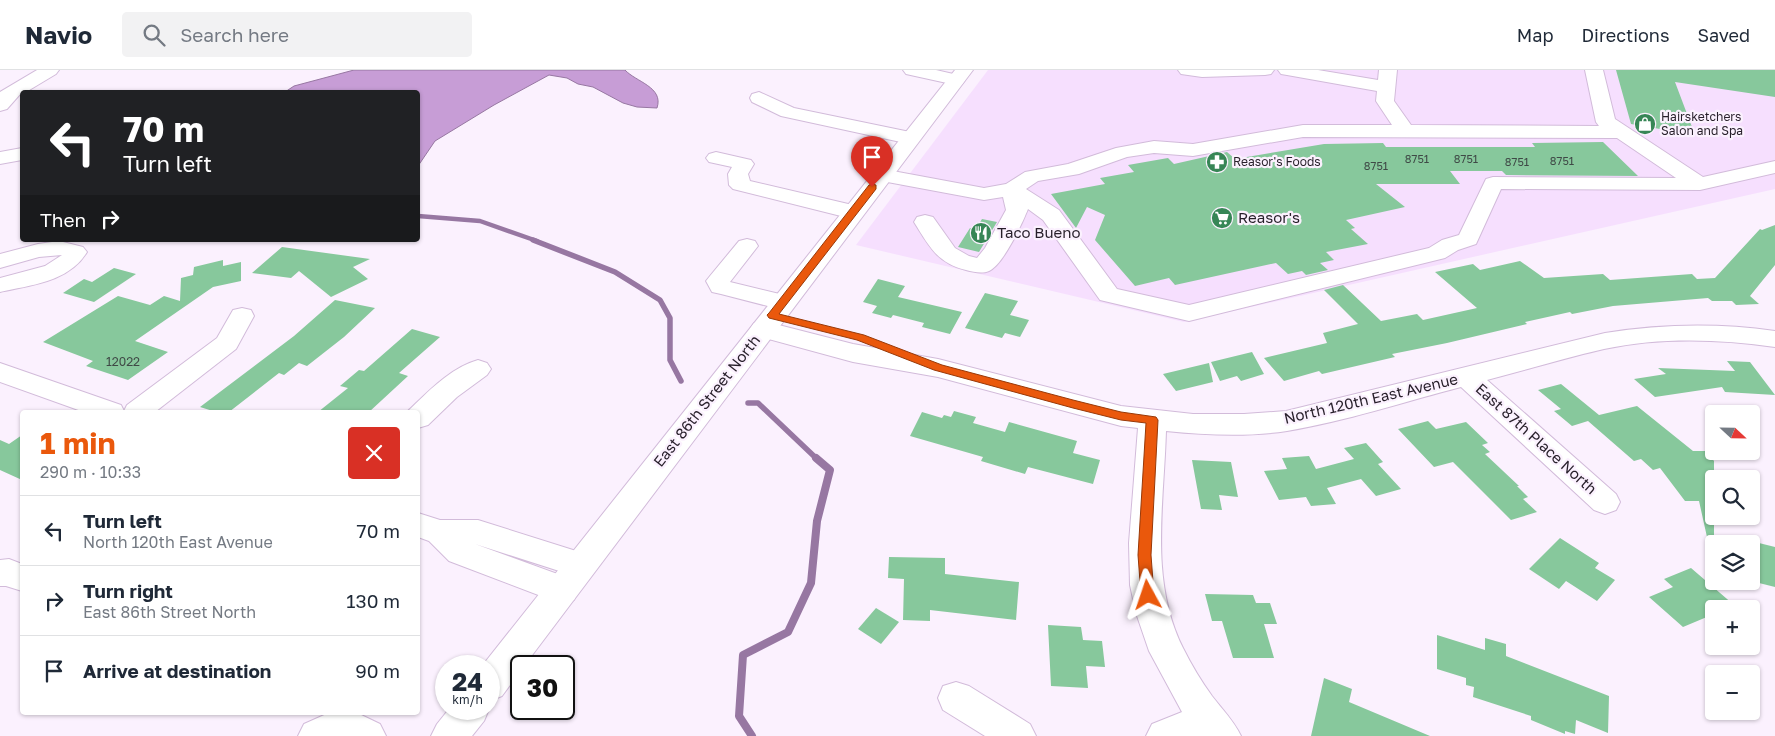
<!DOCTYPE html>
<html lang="en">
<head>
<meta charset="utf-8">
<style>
	body { margin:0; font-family:"Golos Text",sans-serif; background:#f2f2f3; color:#1f2937; height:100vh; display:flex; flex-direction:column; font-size:19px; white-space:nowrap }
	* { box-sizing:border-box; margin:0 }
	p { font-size:16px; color:#747a83 }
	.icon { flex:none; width:28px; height:28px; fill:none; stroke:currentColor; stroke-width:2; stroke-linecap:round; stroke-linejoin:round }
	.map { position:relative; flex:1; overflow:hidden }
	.side { position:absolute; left:20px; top:340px; width:400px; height:305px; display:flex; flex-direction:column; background:#fff; border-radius:5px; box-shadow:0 1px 4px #0004 }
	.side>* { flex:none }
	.top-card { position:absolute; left:20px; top:20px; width:400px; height:152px; border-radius:5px; box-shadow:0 1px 4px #0004; background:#202124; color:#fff; overflow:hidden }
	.needle { width:32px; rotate:112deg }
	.tools { position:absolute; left:1705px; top:335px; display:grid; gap:10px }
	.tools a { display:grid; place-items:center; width:55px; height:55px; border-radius:5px; background:#fff; box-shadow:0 1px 4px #0004; font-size:25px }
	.speed { position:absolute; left:435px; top:585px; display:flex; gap:10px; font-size:25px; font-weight:700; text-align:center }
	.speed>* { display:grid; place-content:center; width:65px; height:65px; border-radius:50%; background:#fff; box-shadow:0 1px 4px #0004; line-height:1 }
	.speed small { font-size:12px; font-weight:400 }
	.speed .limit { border:2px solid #111; border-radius:8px; background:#fff; color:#111 }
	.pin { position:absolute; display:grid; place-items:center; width:42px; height:42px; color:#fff; margin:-51px -21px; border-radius:50% 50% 50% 0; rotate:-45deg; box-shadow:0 0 5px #0007 }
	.pin .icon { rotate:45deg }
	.me { position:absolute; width:55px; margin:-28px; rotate:355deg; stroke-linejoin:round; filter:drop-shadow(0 0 4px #0008) }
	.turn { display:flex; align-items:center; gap:18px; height:105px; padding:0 20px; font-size:22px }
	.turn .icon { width:65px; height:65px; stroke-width:2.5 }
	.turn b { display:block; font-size:35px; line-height:42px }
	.then { display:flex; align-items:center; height:48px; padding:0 20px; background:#0003; gap:10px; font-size:19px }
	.round { display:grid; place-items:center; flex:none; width:52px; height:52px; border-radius:5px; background:#f2f2f3 }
	.head { display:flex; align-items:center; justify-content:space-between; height:85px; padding:0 20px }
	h1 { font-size:30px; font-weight:700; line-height:38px; color:#ea580c }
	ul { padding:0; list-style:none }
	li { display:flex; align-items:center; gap:15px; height:70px; padding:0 20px; border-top:1px solid #e0e1e3 }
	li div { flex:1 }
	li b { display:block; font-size:19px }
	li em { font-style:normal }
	header { display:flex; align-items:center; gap:30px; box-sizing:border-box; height:70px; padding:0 25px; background:#fff; border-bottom:1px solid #e0e1e3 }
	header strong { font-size:24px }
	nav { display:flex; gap:28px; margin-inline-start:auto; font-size:18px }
	.search { width:350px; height:45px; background:#f2f2f3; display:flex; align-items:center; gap:12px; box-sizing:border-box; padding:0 18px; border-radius:5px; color:#747a83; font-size:19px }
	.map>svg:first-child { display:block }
	.built { fill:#f6dffe }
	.water { fill:#c79dd6; stroke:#9777a2 }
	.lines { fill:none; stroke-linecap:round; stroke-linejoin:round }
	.stream-far2 { stroke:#9777a2; stroke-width:4.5 }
	.stream-far1 { stroke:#9777a2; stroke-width:5.5 }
	.stream { stroke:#9777a2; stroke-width:8 }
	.building { fill:#87c89c }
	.minor-casing { stroke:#d2bbda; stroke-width:2 }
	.major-casing { stroke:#d2bbda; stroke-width:2 }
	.minor { fill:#fff; fill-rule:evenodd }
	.major { fill:#fff; fill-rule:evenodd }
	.route { fill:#ea580c; stroke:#983908 }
	.labels { text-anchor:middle; stroke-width:4.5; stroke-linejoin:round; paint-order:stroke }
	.far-number-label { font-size:11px; fill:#3f4946 }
	.far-poi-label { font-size:12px; fill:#271f2a; stroke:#fbf1fe; text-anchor:start }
	.number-label { font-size:12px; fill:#3f4946 }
	.poi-label { font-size:15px; fill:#271f2a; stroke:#fbf1fe; text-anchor:start }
	.street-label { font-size:15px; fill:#271f2a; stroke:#fbf1fe }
</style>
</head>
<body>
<header>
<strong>Navio</strong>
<div class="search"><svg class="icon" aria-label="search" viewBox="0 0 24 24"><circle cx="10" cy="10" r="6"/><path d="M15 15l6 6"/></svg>Search here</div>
<nav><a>Map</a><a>Directions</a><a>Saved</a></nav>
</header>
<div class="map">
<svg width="1775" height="666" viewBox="0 0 1775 666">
	<rect width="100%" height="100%" fill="#fbf1fe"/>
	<!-- built -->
	<polygon class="built" points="988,0 1775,0 1775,119 1184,252 856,175"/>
	<!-- water -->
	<path class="water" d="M354,0H625C636,12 664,17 657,38L637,37L623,33L593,17L578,14L567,8L549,5L494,35L435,71L418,96V22H285L294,16Z"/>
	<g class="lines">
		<!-- stream-far2 -->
		<polyline class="stream-far2" points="418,146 480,151 537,171"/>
		<!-- stream-far1 -->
		<g class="stream-far1">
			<polyline points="533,170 615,202 660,230 670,248 670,290 681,311"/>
			<polyline points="748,333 758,333 817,389"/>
		</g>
		<!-- stream -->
		<polyline class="stream" points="752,666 739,646 743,585 788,562 811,513 817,451 830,400 816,388"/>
	</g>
	<!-- building -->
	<g class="building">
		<polygon points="1616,0 1775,0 1775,27 1675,12 1695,65 1631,54"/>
		<polygon points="1603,72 1638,106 1506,105 1502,101 1450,101 1460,114 1376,114 1405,137 1346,150 1355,158 1351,159 1368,174 1326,182 1334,190 1320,193 1328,200 1306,205 1302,201 1288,204 1276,193 1175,215 1169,208 1135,216 1095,170 1105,145 1087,137 1076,158 1051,124 1105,114 1100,108 1134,102 1128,95 1168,88 1174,94 1227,82 1235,89 1324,74 1383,73 1386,77 1535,77 1532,73"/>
		<polygon points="982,149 997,152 979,182 958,177 970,158 976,159"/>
		<polygon points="1775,155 1775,195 1750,226 1759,234 1736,235 1732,231 1712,231 1708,228 1613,236 1572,244 1570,242 1525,252 1527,254 1447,273 1392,284 1395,287 1322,304 1319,301 1284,311 1264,288 1327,273 1323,263 1358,254 1324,220 1343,215 1381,251 1417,244 1423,250 1477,238 1435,202 1473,194 1480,200 1520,191 1544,208 1603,204 1610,210 1692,204 1697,209 1715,208 1760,159 1762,160"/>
		<polygon points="282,177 370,189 353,197 368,209 331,227 299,201 291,208 252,203"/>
		<polygon points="223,190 223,196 241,192 241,211 213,217 135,271 168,282 128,310 86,296 93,291 43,272 118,226 150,235 164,226 180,231 181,208 193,205 194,197"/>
		<polygon points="114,198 136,204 94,232 63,223 84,209 92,212"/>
		<polygon points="878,209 905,216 898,227 962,242 950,264 922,257 924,253 893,245 891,248 872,243 877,236 863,232"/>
		<polygon points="985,223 1018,231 1010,245 1029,250 1020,267 1005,263 1002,268 965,258"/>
		<polygon points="335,230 375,238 344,267 307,296 299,293 284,305 279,303 229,342 216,342 200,337 294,266"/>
		<polygon points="412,259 440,267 399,303 408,306 369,342 318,342 348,318 340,316 359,300 364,301"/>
		<polygon points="1252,282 1264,304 1241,311 1237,306 1220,311 1211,292"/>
		<polygon points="1727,291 1750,292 1775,325 1725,322 1722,317 1655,327 1634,309 1666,304 1658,298 1735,301"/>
		<polygon points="1209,293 1213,312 1176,321 1163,304"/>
		<polygon points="1561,314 1599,345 1637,336 1693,381 1706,381 1714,391 1714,466 1707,467 1699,431 1685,431 1660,398 1653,400 1641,389 1634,391 1588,351 1572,356 1554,341 1561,339 1538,320"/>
		<polygon points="954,341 976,347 973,353 1005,362 1009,352 1077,371 1073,383 1100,390 1093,414 1028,397 1025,404 981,391 983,387 910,366 922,342 942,348 944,345 951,347"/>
		<polygon points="1428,351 1436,359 1466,352 1488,373 1482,375 1490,382 1485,384 1519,416 1517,416 1528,427 1523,429 1537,442 1511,450 1453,392 1434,397 1398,359"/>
		<polygon points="22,365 22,410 0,400 0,370 9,374"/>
		<polygon points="1366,373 1383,392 1378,394 1401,419 1376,426 1361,409 1327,418 1336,434 1311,436 1306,427 1279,430 1264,401 1287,399 1282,388 1309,386 1316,399 1354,389 1344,378"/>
		<polygon points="1192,390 1231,392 1238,427 1219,425 1222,440 1201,439"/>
		<polygon points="1560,468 1599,493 1595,498 1615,510 1597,531 1566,511 1559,519 1529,499"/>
		<polygon points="1751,471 1775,477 1775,517 1751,511"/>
		<polygon points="889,487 945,488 945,504 1019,512 1016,550 930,540 930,551 903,550 904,509 888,508"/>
		<polygon points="1691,498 1734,535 1725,539 1714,539 1714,544 1683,557 1649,527 1673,517 1664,509"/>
		<polygon points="1205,524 1253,525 1256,533 1270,533 1277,554 1264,554 1274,588 1233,588 1222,551 1212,551"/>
		<polygon points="876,538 899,552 881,574 858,559"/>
		<polygon points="1048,555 1081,557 1083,570 1102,571 1105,597 1086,596 1088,618 1051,616"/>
		<polygon points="1437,565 1485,580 1485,568 1506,574 1506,586 1609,626 1608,663 1576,650 1575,664 1565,661 1565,664 1531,650 1531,646 1473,627 1474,617 1466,615 1466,608 1437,599"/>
		<polygon points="1324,608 1352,619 1349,632 1430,666 1311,666"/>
	</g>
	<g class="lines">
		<!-- minor casing -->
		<g class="minor-casing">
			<g id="minor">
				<polygon points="37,0 59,0 56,4 26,22 22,22 7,39 0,41 0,22"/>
				<polygon points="903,0 936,0 962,6 965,10 962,14 956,15 906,4"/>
				<polygon points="1178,0 1274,0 1271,4 1265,5 1202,7 1181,4"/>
				<path d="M1278,0H1318L1378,10L1379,0H1397L1394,31L1411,55L1599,56L1596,52L1585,0H1603L1615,49L1703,107L1775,91V103L1700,120L1501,119L1476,174L1458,180L1445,188L1189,251L1100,230L1043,150L1028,139C1022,154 1003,195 989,201C982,204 974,202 966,200C937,193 929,176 914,152L917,147L925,145L933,147L955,178L969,186L977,188L985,178L1006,140L1003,127L984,130L882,111L875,109L872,105L875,101L882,99L984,118L1006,114L1025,102L1068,94L1116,78L1154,71L1193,74L1303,55H1392L1376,31L1377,21L1287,5L1281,4ZM1303,67L1617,68L1676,108L1493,107L1486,109L1459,165L1442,170L1429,178L1189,235L1117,219L1059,140L1026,119L1038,111L1079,104L1127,87L1154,83L1193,86Z"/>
				<polygon points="759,22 794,38 910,62 917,64 920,68 917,72 910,74 781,46 752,32 750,28 752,24"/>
				<polygon points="22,78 22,90 0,94 0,82"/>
				<polygon points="716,82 751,90 754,94 748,104 750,111 861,137 864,142 861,147 853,149 733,119 729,115 728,104 732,97 709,92 706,88 709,84"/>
				<polygon points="747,169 755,171 758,176 730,212 792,227 795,232 792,237 783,240 721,224 712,222 706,211 710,206 739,171"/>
				<path d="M59,171L83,177L87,182C69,212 31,215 0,222V208L45,196L62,185L39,187L0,198V184L38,174Z"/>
				<polygon points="242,238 251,240 254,246 236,279 155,342 84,342 0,312 0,293 121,335 124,341 127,335 217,268 233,240"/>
				<path d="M763,251L853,274L938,289L1121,336L1193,344H1244L1286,341L1605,263C1662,254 1718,253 1775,261V277C1719,269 1660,267 1604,279C1565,288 1526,300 1487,310L1616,424L1620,432L1616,440L1605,444L1594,440L1461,317C1403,332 1346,351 1287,361C1248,367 1205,365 1166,361C1164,434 1149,510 1183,578C1191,594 1201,611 1212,626C1222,639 1234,651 1241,666H1146L1152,654L1182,642L1149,581L1136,543L1130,515L1129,473L1138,358L1121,356L938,307L853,292L754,265L750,259L754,253Z"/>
				<path d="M478,290L487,293L491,299L487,305L457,327L428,355L418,358V342H407L408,341C428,322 450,298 478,290Z"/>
				<polygon points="418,443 440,450 478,450 592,486 597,495 592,504 581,508 475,474 574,510 578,520 574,530 562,534 449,491 429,471 418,467"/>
				<polygon points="9,489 22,494 22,521 6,516 0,516 0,490"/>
				<polygon points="956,612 969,616 1030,654 1036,666 985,666 943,640 938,628 943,616"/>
				<polygon points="331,642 355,642 380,654 386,666 298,666 304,654"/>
			</g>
		</g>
		<!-- major casing -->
		<g class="major-casing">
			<g id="major">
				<polygon points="955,0 973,0 524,596 521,596 521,600 502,626 489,631 489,596 482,596"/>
				<polygon points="489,638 489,639 484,651 472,666 431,666 437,654 449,639"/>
			</g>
		</g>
		<!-- minor -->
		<use href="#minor" class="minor"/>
		<!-- major -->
		<use href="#major" class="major"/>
	</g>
	<!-- route -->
	<polygon class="route" points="872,114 876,115 876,119 779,244 864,265 942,295 1073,330 1121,342 1156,347 1158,350 1151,485 1154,525 1152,529 1148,531 1143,529 1141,525 1138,485 1146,353 1121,350 1073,338 934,300 857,270 769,248 767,245 769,243 869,115"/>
	<!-- icons -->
	<defs>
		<g id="shop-disc" transform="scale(1.125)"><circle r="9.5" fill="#378656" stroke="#fbf1fe"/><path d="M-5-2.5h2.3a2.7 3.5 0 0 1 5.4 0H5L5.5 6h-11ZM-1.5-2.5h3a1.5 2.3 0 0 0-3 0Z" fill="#fff"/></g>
		<g id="pharmacy-disc" transform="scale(1.125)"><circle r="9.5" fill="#378656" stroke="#fbf1fe"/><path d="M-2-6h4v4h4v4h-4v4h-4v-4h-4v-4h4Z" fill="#fff"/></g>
		<g id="supermarket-disc" transform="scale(1.125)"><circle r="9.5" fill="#378656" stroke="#fbf1fe"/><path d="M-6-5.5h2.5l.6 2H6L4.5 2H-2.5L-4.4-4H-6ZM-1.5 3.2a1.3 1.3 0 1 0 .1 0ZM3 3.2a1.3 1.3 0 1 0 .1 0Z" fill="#fff"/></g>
		<g id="restaurant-disc" transform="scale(1.125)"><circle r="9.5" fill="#378656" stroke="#fbf1fe"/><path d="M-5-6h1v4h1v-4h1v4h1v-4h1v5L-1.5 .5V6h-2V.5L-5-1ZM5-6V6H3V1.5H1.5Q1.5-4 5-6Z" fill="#fff"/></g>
	</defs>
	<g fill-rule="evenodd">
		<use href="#shop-disc" x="1645" y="54"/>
		<use href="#pharmacy-disc" x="1217" y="92"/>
		<use href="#supermarket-disc" x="1222" y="148"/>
		<use href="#restaurant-disc" x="981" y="163"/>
	</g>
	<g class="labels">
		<!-- far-number labels -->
		<g class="far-number-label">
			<text x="1417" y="93">8751</text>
			<text x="1466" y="93">8751</text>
			<text x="1562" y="95">8751</text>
			<text x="1517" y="96">8751</text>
			<text x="1376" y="100">8751</text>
		</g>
		<!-- far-poi labels -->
		<g class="far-poi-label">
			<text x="1661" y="51">Hairsketchers<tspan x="1661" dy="14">Salon and Spa</tspan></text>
			<text x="1233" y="96">Reasor's Foods</text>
		</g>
		<!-- number labels -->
		<g class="number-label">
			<text x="123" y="296">12022</text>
		</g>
		<!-- poi labels -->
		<g class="poi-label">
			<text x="1238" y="153">Reasor's</text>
			<text x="997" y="168">Taco Bueno</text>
		</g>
		<!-- street labels -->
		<g class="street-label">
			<text transform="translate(1371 329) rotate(-13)" y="5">North 120th East Avenue</text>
			<text transform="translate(707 331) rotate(-52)" y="5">East 86th Street North</text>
			<text transform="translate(1536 369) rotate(42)" y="5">East 87th Place North</text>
		</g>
	</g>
</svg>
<div class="tools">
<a><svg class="needle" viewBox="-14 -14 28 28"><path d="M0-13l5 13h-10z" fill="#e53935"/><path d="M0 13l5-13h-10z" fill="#747a83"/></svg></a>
<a><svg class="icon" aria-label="search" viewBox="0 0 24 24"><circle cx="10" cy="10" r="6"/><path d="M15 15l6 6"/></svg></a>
<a><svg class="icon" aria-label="layers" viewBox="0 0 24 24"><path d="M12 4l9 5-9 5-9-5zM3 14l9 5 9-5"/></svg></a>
<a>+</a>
<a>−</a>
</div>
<div class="speed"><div>24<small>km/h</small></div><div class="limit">30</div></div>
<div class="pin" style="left:872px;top:117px;background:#d93025"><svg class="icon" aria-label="arrive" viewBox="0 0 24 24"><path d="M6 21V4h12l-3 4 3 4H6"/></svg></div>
<svg class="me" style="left:1148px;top:525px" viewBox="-20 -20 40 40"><path d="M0-17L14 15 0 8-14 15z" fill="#ea580c" stroke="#fff" stroke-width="4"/></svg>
<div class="top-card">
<div class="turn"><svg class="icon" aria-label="left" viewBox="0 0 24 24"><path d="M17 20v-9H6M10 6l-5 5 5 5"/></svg><div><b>70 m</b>Turn left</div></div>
<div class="then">Then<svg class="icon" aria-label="right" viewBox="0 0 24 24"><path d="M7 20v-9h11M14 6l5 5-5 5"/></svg></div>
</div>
<section class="side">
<div class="head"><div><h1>1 min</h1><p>290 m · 10:33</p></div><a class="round" style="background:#d93025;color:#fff"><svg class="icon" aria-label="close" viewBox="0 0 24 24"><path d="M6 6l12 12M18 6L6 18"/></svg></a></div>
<ul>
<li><svg class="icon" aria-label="left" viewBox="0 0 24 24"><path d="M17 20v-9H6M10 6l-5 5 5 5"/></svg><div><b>Turn left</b><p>North 120th East Avenue</p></div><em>70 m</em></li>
<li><svg class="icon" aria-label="right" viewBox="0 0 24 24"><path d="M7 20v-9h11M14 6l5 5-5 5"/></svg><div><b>Turn right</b><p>East 86th Street North</p></div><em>130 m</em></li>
<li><svg class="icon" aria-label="arrive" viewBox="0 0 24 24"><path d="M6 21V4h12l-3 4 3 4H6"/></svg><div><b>Arrive at destination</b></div><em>90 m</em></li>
</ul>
</section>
</div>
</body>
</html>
